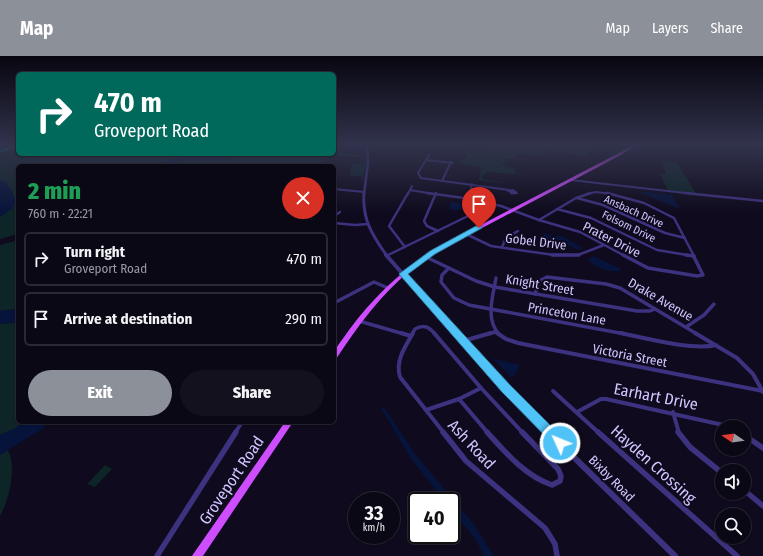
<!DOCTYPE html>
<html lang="en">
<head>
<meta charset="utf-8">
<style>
	body { margin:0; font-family:"Fira Sans Condensed",sans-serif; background:#14111f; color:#f1f3f6; height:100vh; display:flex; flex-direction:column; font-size:15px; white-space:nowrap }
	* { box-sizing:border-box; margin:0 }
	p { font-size:13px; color:#9a9aa1 }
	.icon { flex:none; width:22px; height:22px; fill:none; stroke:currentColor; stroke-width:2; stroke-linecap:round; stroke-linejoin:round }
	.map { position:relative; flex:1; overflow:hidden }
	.panel { position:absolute; left:16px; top:108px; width:320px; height:260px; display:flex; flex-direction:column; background:#0b0816; border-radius:6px; box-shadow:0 1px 3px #0004,0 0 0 1px #2b2935 }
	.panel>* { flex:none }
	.guide { position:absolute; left:16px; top:16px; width:320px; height:84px; border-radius:6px; box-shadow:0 1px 3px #0004,0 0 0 1px #2b2935; background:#00695c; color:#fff; overflow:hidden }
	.needle { width:26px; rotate:283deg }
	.fabs { position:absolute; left:715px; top:364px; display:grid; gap:8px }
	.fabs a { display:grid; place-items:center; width:36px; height:36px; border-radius:50%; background:#0b0816; box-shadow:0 1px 3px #0004,0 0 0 1px #2b2935; font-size:20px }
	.speed { position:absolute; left:348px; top:436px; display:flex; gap:8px; font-size:20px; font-weight:700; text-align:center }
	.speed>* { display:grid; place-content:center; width:52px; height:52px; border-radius:50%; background:#0b0816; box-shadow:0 1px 3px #0004,0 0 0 1px #2b2935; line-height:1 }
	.speed small { font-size:10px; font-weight:400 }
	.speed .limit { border:2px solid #111; border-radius:6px; background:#fff; color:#111 }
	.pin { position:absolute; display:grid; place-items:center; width:34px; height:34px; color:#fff; margin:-41px -17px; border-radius:50% 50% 50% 0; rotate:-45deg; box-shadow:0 0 4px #0007 }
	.pin .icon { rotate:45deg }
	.me { position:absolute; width:44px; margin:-22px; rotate:314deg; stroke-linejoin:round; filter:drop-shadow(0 0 3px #0008) }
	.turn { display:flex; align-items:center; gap:14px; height:84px; padding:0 12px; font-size:18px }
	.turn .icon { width:52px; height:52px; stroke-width:2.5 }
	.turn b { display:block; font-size:28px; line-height:34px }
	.round { display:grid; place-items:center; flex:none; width:42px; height:42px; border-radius:21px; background:#14111f }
	.head { display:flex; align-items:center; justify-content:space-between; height:68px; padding:0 12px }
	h1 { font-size:24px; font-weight:800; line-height:30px; color:#1e9e55 }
	.cta { display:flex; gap:8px; margin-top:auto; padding:8px 12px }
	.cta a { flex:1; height:46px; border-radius:24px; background:#8c9099; color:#fff; font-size:16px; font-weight:800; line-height:46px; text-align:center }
	.cta a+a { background:#14111f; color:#f1f3f6 }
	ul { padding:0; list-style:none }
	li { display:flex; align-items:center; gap:12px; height:54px; margin:0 8px 6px; padding:0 4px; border:2px solid #2b2935; border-radius:6px }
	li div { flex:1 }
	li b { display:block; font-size:15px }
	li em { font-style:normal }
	header { display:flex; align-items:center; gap:24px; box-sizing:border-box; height:56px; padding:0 20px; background:#8c9099; color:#fff }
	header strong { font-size:19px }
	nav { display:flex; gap:22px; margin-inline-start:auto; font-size:14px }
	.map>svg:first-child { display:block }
	.green { fill:#0d2527 }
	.water { fill:#06133a }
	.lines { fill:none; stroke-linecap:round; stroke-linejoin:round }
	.minor-far4 { stroke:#3d327f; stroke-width:2 }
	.minor-far3 { stroke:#3d327f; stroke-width:2.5 }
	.minor-far2 { stroke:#3d327f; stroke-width:3.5 }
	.minor-far1 { stroke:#3d327f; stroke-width:4 }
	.minor { stroke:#3d327f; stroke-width:5.5 }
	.tertiary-far4 { stroke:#3d327f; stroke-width:2.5 }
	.tertiary-far3 { stroke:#3d327f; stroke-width:3 }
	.tertiary-far2 { stroke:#3d327f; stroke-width:4 }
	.tertiary-far1 { stroke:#3d327f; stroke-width:5 }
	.tertiary { stroke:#3d327f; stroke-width:6 }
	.primary { fill:#ce4dff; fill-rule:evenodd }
	.rail-casing { stroke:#00c0f1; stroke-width:2 }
	.rail { stroke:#0f0a1d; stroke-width:1; stroke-dasharray:2; stroke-linecap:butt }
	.route { fill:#4fc3f7; stroke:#337fa1 }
	.labels { text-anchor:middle; stroke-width:4; stroke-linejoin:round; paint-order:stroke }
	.far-street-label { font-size:11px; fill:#d2c6ff; stroke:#0f0a1d }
	.street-label { font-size:13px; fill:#d2c6ff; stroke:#0f0a1d }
	.near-street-label { font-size:16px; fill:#d2c6ff; stroke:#0f0a1d }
</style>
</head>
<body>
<header>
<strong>Map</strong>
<nav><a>Map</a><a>Layers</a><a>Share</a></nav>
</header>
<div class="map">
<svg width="763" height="500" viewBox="0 0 763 500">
	<rect width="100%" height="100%" fill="#0f0a1d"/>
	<!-- green -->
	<g class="green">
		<polygon points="0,88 18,88 18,98 235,98 218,102 185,101 170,104 155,110 18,110 18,178 0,183"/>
		<path d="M334,88L336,89L335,96L365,100L366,109L362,128V121L350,119L352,108L364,107V102C351,100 332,97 321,106V108L324,110H168L185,104L209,105L227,103L243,98H334Z"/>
		<polygon points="488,88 555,88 621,95 630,90 611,88 634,88 618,98 612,97 611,95 596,94 596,96 589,95 589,98 584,100 544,94 542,94 542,99 541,100 517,97 514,102 503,103 506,106 501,108 515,113 515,117 526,119 487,116 482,120 483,123 510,128 509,128 479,124 481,114 479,111 459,107 459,105 466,102 467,100 463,98 464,95 455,94 485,96"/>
		<polygon points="661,105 677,107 697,139 669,136 660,118 666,118"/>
		<polygon points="18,184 18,253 0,255 0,189"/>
		<polygon points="18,266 18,366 23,366 16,372 0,379 0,268"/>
		<path d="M8,394C17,411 9,444 0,460V399Z"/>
		<polygon points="105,409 112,413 95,431 87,428"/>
	</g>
	<!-- water -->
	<g class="water">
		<path d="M235,98H243L227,103L209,105L185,104L168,110H155C165,106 174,102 185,101C203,99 217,103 235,98Z"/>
		<polygon points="0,124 6,126 13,137 13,140 18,144 18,146 12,150 13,152 0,161"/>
		<polygon points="636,135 672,139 680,153"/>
		<path d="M451,146C456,146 459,148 464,149C474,151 485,148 494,153L483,158L467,153L451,154L449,152Z"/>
		<polygon points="544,177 553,180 562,180 583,192 577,194 566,188 545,186 543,178"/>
		<path d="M594,200L619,212L621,215C608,216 597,213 588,204V203Z"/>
		<polygon points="18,253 18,266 0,268 0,255"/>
		<polygon points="492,302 520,309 514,320 511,321"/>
		<polygon points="384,351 416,399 472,466 494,500 484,500 476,484 451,453 451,445 444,445 410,401 381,352"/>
		<polygon points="23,366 49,366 42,373 0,399 0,379 16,372"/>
	</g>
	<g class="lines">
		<!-- minor-far4 -->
		<g class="minor-far4">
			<polyline points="429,99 418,117 421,122 509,134"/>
			<polyline points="426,104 453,107"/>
			<polyline points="571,124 694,138"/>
			<polyline points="442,125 451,106"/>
			<polyline points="334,133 364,136"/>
			<polyline points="410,134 434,138"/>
			<polygon points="513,134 517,137 508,135"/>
			<polyline points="408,138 412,130"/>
			<polyline points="470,138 472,128"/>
			<polyline points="586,138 596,136 612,138"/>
		</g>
		<!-- minor-far3 -->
		<g class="minor-far3">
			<polyline points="427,137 464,142"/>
			<polyline points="436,137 424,165 427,170 438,175"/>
			<polyline points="511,137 516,137"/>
			<polyline points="607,137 644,147 674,162 694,200"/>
			<polyline points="685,137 763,145"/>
			<polygon points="466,141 471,141 473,144 466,144 464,142"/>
			<polyline points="469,141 470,137"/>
			<polyline points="577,142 603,149 665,177 685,182"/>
			<polyline points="473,144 501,150 539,164"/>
			<polyline points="557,153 591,162 657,194 693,200"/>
			<polyline points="334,160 340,156"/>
			<polyline points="539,164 580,176 625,200"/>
			<polyline points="539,164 576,142 591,137"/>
			<polyline points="334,167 355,169 368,168"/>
			<polyline points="466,178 491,190 554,199 578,199 604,189"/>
			<polyline points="405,191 389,170 408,137"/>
			<polyline points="502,191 506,182 518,175"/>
			<polyline points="388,199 470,159 467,157"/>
		</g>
		<!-- minor-far2 -->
		<g class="minor-far2">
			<polyline points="552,199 579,199"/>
			<polyline points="623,199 648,212 697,220 703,219 693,199"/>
			<polyline points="686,199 694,200"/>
			<polyline points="426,201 476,225 495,231 637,255 650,255 655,253"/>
			<polyline points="449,212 442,219 441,226 454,242 469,249 625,278"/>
			<path d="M496,222C493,240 485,263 499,278"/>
			<polyline points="535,238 539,225 547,221 606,228 620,232 697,278"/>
			<polyline points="334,247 374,226 388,232"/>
			<polyline points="359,265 404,278"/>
			<polyline points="686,271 704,259 714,248"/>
			<path d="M412,278L415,273C424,268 429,271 435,278"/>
			<polyline points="488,278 495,276"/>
		</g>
		<!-- minor-far1 -->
		<g class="minor-far1">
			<polyline points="401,277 411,280"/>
			<path d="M413,277C405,291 395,305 400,321L444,377"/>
			<polyline points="434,277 481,332 523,377"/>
			<polyline points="497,277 506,283 518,287 763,335"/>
			<path d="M620,277C646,282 692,295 716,289"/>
			<polyline points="695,277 737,302 753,318 763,336"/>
			<polyline points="463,285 491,277"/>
			<polyline points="553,335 599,377"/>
			<polyline points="459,343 488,377"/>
			<polyline points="426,354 459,343 481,332"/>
			<polyline points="577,356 601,343 606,343 732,371"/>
			<polyline points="673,356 679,377"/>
			<polyline points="235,377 242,366"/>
		</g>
		<!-- minor -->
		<g class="minor">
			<polyline points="443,376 466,405 545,472 555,488 557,500"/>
			<path d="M487,376C505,396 525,420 552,429L560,425L561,420L558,413L522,376"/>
			<polyline points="598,376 737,500"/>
			<polyline points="678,376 690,391 722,417"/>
			<polyline points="744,379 763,392"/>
			<polyline points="744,434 763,450"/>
			<polyline points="157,500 236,376"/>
		</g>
		<!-- tertiary-far4 -->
		<polyline class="tertiary-far4" points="364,138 368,107 367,88"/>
		<!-- tertiary-far3 -->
		<path class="tertiary-far3" d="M364,137C362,163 372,179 387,200"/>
		<!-- tertiary-far2 -->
		<polyline class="tertiary-far2" points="386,199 456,278"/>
		<!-- tertiary-far1 -->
		<polyline class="tertiary-far1" points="455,277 497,324 549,377"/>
		<!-- tertiary -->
		<polyline class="tertiary" points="548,376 675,500"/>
		<!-- primary -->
		<g class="primary">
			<path d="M636,88H638L621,99L446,191C434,198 423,205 412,213C381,238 358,270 336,303H334C334,301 334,299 334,297C335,292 346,279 349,274C376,238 404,212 442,189L619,97Z"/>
			<polygon points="285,366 293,366 203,500 192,500 194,497"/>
		</g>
		<!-- rail casing -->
		<g class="rail-casing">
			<polyline id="rail" points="0,95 18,90"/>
		</g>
		<!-- rail -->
		<use href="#rail" class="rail"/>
	</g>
	<!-- sky -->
	<linearGradient id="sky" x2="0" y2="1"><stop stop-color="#080610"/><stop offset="0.56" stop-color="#31334c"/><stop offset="1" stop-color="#31334c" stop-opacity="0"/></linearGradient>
	<rect width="763" height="158" fill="url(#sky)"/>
	<!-- route -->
	<polygon class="route" points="476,170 481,170 482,172 435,198 408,218 510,329 564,383 566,387 564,391 560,393 556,391 502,336 399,218 430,195"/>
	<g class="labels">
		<!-- far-street labels -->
		<g class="far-street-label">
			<text transform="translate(634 155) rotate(24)" y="4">Ansbach Drive</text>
			<text transform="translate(629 170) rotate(26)" y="4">Folsom Drive</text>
		</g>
		<!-- street labels -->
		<g class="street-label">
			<text transform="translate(612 183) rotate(27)" y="5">Prater Drive</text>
			<text transform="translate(536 185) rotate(7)" y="5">Gobel Drive</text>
			<text transform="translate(540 228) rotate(10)" y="5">Knight Street</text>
			<text transform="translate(661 243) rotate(30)" y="5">Drake Avenue</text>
			<text transform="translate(567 257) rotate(10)" y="5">Princeton Lane</text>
			<text transform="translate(630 299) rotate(11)" y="5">Victoria Street</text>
			<text transform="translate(612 422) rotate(45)" y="5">Bixby Road</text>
		</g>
		<!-- near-street labels -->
		<g class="near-street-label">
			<text transform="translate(656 340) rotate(11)" y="6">Earhart Drive</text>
			<text transform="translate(472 388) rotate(47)" y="6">Ash Road</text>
			<text transform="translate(654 408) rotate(42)" y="6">Hayden Crossing</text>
			<text transform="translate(231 424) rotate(-56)" y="6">Groveport Road</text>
		</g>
	</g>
</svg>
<div class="fabs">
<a><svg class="needle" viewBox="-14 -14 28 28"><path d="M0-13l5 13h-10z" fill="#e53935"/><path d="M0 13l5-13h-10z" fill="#9a9aa1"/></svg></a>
<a><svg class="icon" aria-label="sound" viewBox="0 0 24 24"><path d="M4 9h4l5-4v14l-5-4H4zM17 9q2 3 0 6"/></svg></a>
<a><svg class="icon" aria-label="search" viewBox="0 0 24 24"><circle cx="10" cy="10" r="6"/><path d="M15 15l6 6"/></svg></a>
</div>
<div class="speed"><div>33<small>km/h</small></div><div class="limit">40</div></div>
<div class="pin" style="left:479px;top:172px;background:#d93025"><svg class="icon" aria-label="arrive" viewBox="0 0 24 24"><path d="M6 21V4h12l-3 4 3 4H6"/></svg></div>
<svg class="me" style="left:560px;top:387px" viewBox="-20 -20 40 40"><circle r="17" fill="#4fc3f7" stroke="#fff" stroke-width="3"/><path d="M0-11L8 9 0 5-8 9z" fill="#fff"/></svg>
<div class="guide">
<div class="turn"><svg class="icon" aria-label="right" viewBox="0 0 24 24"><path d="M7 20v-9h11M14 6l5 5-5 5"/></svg><div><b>470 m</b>Groveport Road</div></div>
</div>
<section class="panel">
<div class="head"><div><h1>2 min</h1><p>760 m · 22:21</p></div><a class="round" style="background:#d93025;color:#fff"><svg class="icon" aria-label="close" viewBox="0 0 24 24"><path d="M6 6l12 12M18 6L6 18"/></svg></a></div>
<ul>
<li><svg class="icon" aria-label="right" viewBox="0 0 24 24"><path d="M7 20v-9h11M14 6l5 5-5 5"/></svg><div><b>Turn right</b><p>Groveport Road</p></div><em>470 m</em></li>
<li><svg class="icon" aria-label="arrive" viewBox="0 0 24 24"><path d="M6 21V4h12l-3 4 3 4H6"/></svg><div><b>Arrive at destination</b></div><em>290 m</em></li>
</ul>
<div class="cta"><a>Exit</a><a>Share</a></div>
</section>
</div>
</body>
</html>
